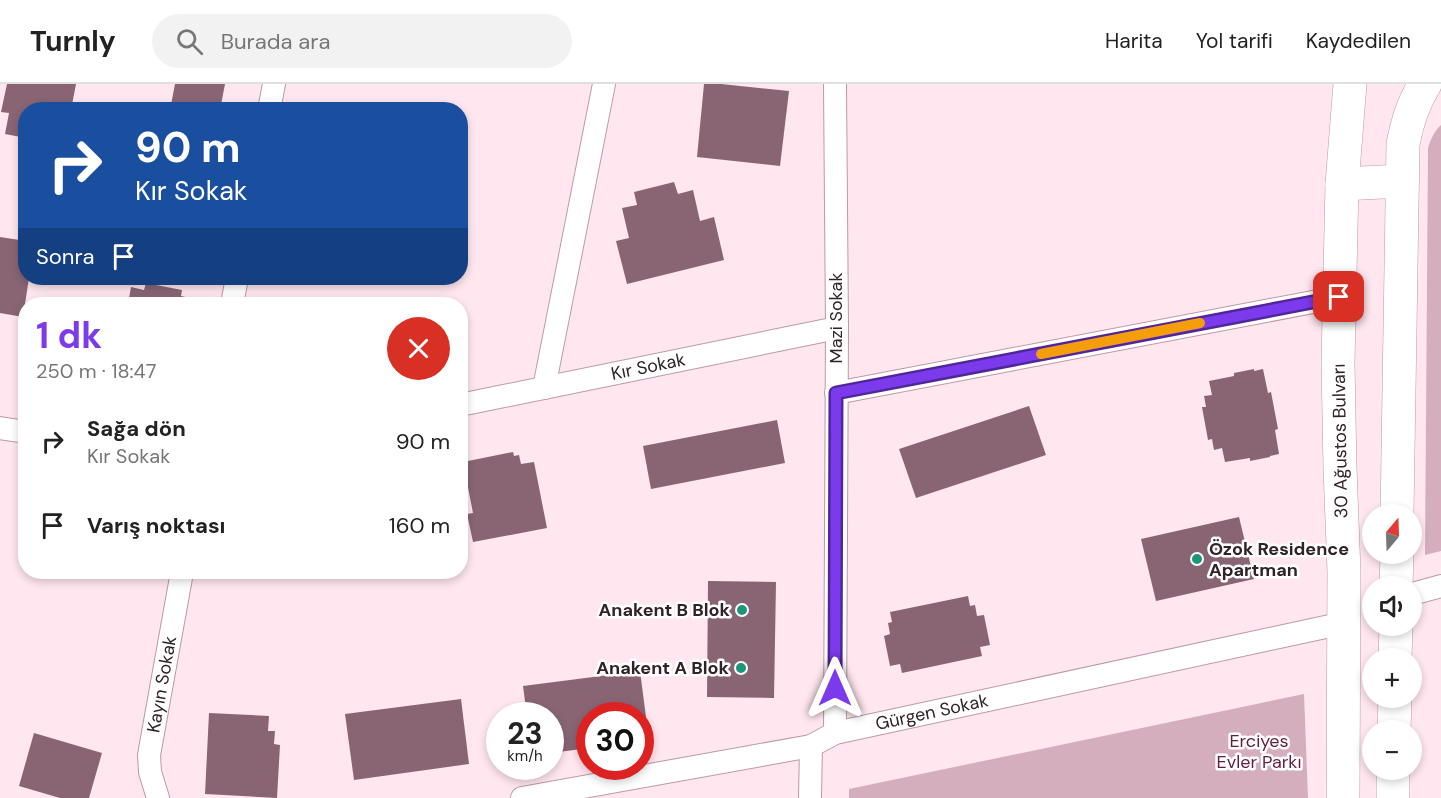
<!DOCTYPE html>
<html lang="tr">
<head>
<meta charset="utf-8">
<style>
	body { margin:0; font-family:"DM Sans",sans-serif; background:#f2f2f2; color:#222; height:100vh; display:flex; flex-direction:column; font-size:22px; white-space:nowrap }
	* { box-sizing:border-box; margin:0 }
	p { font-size:20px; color:#767676 }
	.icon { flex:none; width:33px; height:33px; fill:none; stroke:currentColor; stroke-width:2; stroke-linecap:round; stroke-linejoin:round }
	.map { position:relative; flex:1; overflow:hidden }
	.sheet { position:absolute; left:18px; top:213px; width:450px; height:282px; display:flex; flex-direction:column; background:#fff; border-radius:24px; box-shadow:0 3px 9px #0003 }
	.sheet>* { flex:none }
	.top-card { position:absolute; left:18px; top:18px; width:450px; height:183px; border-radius:24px; box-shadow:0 3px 9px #0003; background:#1a4fa0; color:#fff; overflow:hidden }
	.needle { width:39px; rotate:19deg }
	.buttons { position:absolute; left:1362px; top:420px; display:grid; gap:12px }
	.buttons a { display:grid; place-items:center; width:60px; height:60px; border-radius:50%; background:#fff; box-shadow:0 3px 9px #0003; font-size:30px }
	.speed { position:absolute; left:486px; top:618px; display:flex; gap:12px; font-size:30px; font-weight:700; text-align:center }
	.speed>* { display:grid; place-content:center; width:78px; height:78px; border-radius:50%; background:#fff; box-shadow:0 3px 9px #0003; line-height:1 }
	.speed small { font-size:15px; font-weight:400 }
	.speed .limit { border:9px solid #d22; background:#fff; color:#111 }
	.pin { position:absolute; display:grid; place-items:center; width:51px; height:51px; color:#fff; margin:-26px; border-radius:12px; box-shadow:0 3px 9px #0006 }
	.me { position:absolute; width:66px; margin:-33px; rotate:0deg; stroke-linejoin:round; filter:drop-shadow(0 0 4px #0008) }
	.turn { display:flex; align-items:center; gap:21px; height:126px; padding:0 18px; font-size:27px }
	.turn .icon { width:78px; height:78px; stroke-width:2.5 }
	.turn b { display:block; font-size:42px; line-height:51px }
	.then { display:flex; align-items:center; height:57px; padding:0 18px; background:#0003; gap:12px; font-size:22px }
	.round { display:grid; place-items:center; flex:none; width:63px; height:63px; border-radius:32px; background:#f2f2f2 }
	.head { display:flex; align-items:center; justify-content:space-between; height:102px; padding:0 18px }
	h1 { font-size:36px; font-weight:700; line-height:45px; color:#7c3aed }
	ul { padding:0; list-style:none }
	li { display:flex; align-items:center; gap:18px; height:84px; padding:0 18px }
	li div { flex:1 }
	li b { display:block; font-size:22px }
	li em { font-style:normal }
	header { display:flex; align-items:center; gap:36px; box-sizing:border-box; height:84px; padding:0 30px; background:#fff; border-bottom:2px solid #e0e0e0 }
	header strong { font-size:28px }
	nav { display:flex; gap:33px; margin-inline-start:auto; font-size:21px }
	.search { width:420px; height:54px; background:#f2f2f2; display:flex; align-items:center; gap:15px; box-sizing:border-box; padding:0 21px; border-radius:33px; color:#767676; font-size:22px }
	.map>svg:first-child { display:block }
	.green { fill:#d5aebd }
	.building { fill:#896574 }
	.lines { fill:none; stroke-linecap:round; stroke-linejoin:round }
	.street-casing { stroke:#be98a7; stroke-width:24 }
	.primary-casing { stroke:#be98a7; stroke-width:34 }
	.street { stroke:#fff; stroke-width:22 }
	.primary { stroke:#fff; stroke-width:33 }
	.route-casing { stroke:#51269a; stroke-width:15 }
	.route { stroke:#7c3aed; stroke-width:10 }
	.slow { stroke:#f59e0b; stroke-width:10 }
	.poi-dot { fill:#1d957a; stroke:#fff; stroke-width:2 }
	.labels { text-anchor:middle; stroke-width:5; stroke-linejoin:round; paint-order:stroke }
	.street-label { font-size:18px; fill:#302227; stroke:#fff }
	.poi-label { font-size:18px; font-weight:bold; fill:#302227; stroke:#fff; text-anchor:end }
	.park-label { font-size:18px; fill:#631d40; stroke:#fff }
</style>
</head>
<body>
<header>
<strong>Turnly</strong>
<div class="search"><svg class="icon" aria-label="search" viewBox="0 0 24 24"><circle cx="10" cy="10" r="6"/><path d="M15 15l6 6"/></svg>Burada ara</div>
<nav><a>Harita</a><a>Yol tarifi</a><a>Kaydedilen</a></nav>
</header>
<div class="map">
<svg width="1441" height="714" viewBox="0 0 1441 714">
	<rect width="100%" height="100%" fill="#ffe6ef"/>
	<!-- green -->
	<g class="green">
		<path d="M1441,41V467L1425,471L1428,64C1431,54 1434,48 1441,41Z"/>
		<polygon points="1304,610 1308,714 849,714 849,705"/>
	</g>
	<!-- building -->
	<g class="building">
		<polygon points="7,0 76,0 71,26 26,26 26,54 5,50 9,29 1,28"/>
		<polygon points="175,0 225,0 220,26 170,26"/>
		<polygon points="704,0 721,0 789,7 780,82 697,73"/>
		<polygon points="674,98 678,110 693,106 700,137 714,133 724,176 627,200 616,157 629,154 622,124 637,121 634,108"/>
		<polygon points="0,153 26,157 26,194 29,194 23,233 0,229"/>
		<polygon points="146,199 182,206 181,212 190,214 188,220 128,220 131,203 144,206"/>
		<polygon points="1254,285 1254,287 1263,285 1268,309 1271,308 1278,345 1275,346 1279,370 1270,372 1270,373 1250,377 1250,374 1225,378 1222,364 1214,366 1212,355 1208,356 1202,323 1206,323 1204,312 1212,311 1209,297 1234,292 1234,289"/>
		<polygon points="1029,322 1046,371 916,414 899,365"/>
		<polygon points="777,336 785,379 651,405 643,362"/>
		<polygon points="513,368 514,372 519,371 521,380 534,378 547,444 473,458 467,430 473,429 463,378"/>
		<polygon points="1239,433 1254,495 1156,517 1141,455"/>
		<polygon points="708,497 776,498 774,614 707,613"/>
		<polygon points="968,512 970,522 975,521 977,532 984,531 990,561 980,563 982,572 902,589 900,580 890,582 884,552 890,550 888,539 892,538 890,528"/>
		<polygon points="640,587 649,656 640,657 640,632 590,632 590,664 550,669 550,632 527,632 523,602"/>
		<polygon points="461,615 469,680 354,696 345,630"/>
		<polygon points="209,629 269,632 268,647 275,647 274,660 280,661 277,714 205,710"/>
		<polygon points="34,649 102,669 89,714 60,714 19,702"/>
	</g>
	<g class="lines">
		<!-- street casing -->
		<g class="street-casing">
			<g id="street">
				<polyline points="269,26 274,0"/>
				<polyline points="232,220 237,194"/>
				<polyline points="544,304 604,0"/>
				<polyline points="836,309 1339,213"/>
				<path id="s1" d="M460,321L837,244"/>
				<polyline points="0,344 26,348"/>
				<polyline points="1412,510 1441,502"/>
				<polyline points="835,649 837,244 835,0"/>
				<path id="s2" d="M158,714L150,688L149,671L182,488"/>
				<path id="s3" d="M522,714L811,662L835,649L1344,539"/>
				<polyline points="810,714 811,662"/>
			</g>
		</g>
		<!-- primary casing -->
		<g class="primary-casing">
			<g id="primary">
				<polyline points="1342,100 1402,97"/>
				<path d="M1397,430L1403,60C1407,38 1413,19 1425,0"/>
				<polyline points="1396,502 1397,470"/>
				<polyline points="1395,574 1396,542"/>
				<polyline points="1394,646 1395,614"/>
				<polyline points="1343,714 1344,488 1340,384 1338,279 1342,100 1350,0"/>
				<polyline points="1393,714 1393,686"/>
			</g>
		</g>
		<!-- street -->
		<use href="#street" class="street"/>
		<!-- primary -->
		<use href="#primary" class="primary"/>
	</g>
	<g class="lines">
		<!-- route casing -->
		<g class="route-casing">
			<polyline id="route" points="835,604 836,309 1339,213"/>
		</g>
		<!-- route -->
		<use href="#route" class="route"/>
		<!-- slow -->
		<polyline class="slow" points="1041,270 1200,239"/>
	</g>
	<!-- markers -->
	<g class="poi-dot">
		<circle cx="1197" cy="475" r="6"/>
		<circle cx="742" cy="526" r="6"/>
		<circle cx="741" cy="584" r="6"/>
	</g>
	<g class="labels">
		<!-- street labels -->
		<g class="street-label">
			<text transform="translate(836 234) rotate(-90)" y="6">Mazi Sokak</text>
			<text dy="6" stroke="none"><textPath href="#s1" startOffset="192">Kır Sokak</textPath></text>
			<text transform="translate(1340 357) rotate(-91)" y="6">30 Ağustos Bulvarı</text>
			<text dy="6" stroke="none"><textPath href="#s2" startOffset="116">Kayın Sokak</textPath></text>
			<text dy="6" stroke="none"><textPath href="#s3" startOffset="420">Gürgen Sokak</textPath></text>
		</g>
		<!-- poi labels -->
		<g class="poi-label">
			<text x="1209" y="471" text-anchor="start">Özok Residence<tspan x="1209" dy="21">Apartman</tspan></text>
			<text x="730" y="532">Anakent B Blok</text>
			<text x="729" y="590">Anakent A Blok</text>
		</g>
		<!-- park labels -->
		<g class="park-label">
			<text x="1259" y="663">Erciyes<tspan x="1259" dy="21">Evler Parkı</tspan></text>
		</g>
	</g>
</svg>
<div class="buttons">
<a><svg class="needle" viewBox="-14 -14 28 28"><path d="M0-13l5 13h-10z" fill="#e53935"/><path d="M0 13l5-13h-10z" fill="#767676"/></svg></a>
<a><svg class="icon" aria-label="sound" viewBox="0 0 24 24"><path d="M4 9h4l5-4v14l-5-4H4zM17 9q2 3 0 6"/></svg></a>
<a>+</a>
<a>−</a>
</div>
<div class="speed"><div>23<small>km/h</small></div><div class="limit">30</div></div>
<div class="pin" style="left:1339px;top:213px;background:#d93025"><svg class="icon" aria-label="arrive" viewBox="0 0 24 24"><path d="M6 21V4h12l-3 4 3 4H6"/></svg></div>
<svg class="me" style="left:835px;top:604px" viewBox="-20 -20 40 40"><path d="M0-17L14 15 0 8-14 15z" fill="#7c3aed" stroke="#fff" stroke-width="4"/></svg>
<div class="top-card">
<div class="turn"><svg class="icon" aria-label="right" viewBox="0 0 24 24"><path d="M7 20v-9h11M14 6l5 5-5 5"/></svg><div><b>90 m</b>Kır Sokak</div></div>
<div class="then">Sonra<svg class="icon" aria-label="arrive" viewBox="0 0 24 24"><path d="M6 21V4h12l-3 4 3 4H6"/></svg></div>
</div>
<section class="sheet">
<div class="head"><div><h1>1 dk</h1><p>250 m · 18:47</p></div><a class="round" style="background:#d93025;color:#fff"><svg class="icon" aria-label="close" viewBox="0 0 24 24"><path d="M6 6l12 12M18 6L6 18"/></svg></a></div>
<ul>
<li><svg class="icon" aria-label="right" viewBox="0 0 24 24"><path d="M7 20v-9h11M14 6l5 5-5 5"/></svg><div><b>Sağa dön</b><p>Kır Sokak</p></div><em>90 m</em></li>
<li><svg class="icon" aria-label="arrive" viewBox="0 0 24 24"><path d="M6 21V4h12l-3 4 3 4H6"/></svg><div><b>Varış noktası</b></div><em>160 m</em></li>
</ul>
</section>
</div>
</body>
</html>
